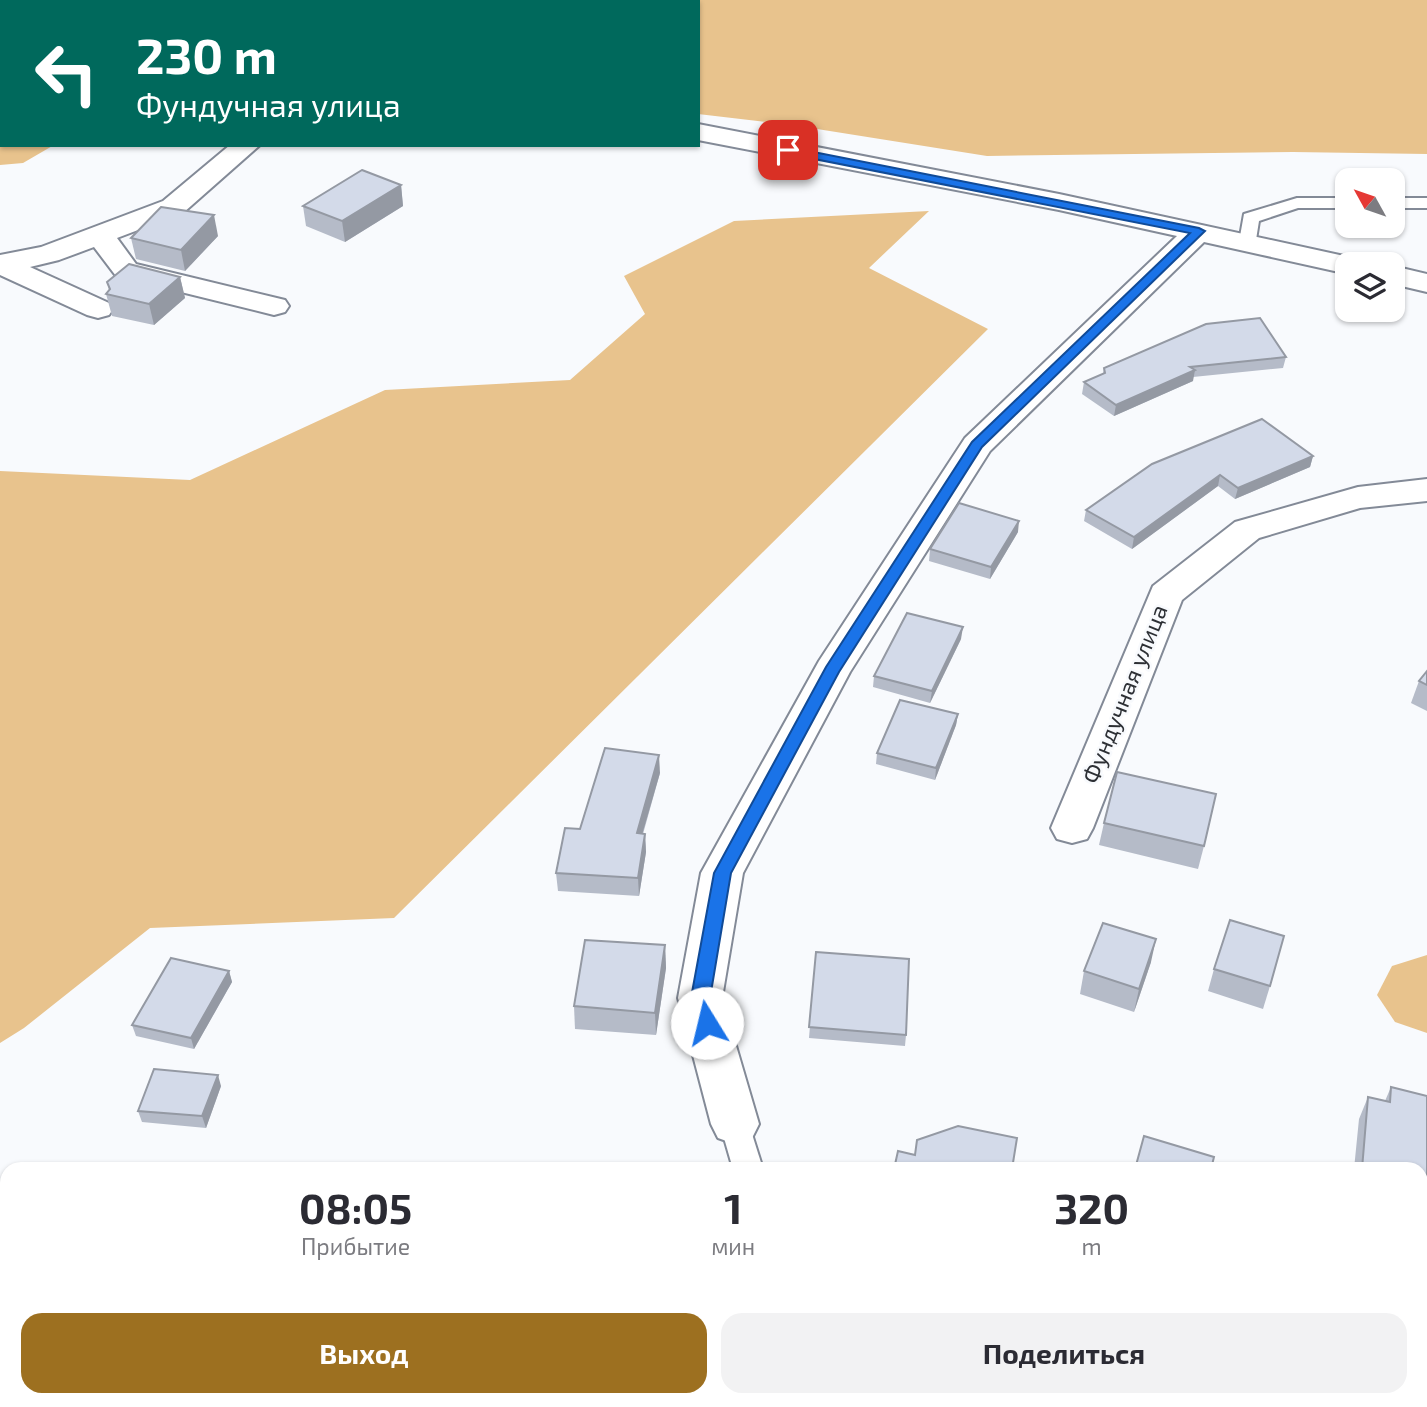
<!DOCTYPE html>
<html lang="ru">
<head>
<meta charset="utf-8">
<style>
	body { margin:0; font-family:"Exo 2",sans-serif; background:#f2f2f3; color:#2b2b33; height:100vh; display:flex; flex-direction:column; font-size:26px; white-space:nowrap }
	* { box-sizing:border-box; margin:0 }
	p { font-size:23px; color:#7c7c81 }
	.icon { flex:none; width:38px; height:38px; fill:none; stroke:currentColor; stroke-width:2; stroke-linecap:round; stroke-linejoin:round }
	.map { position:relative; flex:1; overflow:hidden }
	.panel { position:absolute; left:0px; top:1162px; width:1428px; height:245px; display:flex; flex-direction:column; background:#fff; border-radius:21px 21px 0 0; box-shadow:0 2px 5px #0004 }
	.panel>* { flex:none }
	.banner { position:absolute; left:0px; top:0px; width:700px; height:147px; box-shadow:0 2px 5px #0004; background:#00695c; color:#fff; overflow:hidden }
	.needle { width:46px; rotate:310deg }
	.fabs { position:absolute; left:1335px; top:168px; display:grid; gap:14px }
	.fabs a { display:grid; place-items:center; width:70px; height:70px; border-radius:14px; background:#fff; box-shadow:0 2px 5px #0004; font-size:35px }
	.pin { position:absolute; display:grid; place-items:center; width:60px; height:60px; color:#fff; margin:-30px; border-radius:14px; box-shadow:0 4px 10px #0006 }
	.me { position:absolute; width:77px; margin:-38px; rotate:351deg; stroke-linejoin:round; filter:drop-shadow(0 0 5px #0008) }
	.turn { display:flex; align-items:center; gap:24px; height:147px; padding:0 21px; font-size:32px }
	.turn .icon { width:91px; height:91px; stroke-width:2.5 }
	.turn b { display:block; font-size:49px; line-height:60px }
	.eta { display:flex; justify-content:space-evenly; align-items:center; height:119px; text-align:center }
	.eta b { font-size:42px; font-weight:700; line-height:49px }
	.primary-button { display:flex; gap:14px; margin-top:auto; padding:14px 21px }
	.primary-button a { flex:1; height:80px; border-radius:21px; background:#9d7020; color:#fff; font-size:28px; font-weight:700; line-height:80px; text-align:center }
	.primary-button a+a { background:#f2f2f3; color:#2b2b33 }
	.map>svg:first-child { display:block }
	.green { fill:#fee9c9 }
	.forest { fill:#e8c38d }
	.lines { fill:none; stroke-linecap:round; stroke-linejoin:round }
	.service-casing { stroke:#838a97; stroke-width:4 }
	.minor-casing { stroke:#838a97; stroke-width:4 }
	.service { fill:#fff; fill-rule:evenodd }
	.minor { fill:#fff; fill-rule:evenodd }
	.wall { fill:#b5bbc8 }
	.shaded-wall { fill:#9499a3 }
	.building { fill:#d3dae9; stroke:#9499a3; stroke-width:2 }
	.route { fill:#1a73e8; stroke:#114b97; stroke-width:2 }
	.labels { text-anchor:middle; stroke-width:5; stroke-linejoin:round; paint-order:stroke }
	.street-label { font-size:23px; fill:#2d3035; stroke:#f8fafd }
</style>
</head>
<body>
<div class="map">
<svg width="1427" height="1407" viewBox="0 0 1427 1407">
	<rect width="100%" height="100%" fill="#f8fafd"/>
	<!-- green -->
	<polygon class="green" points="509,1400 882,1400 884,1407 502,1407"/>
	<!-- forest -->
	<g class="forest">
		<polygon points="0,0 1427,0 1427,154 1293,152 987,156 792,125 698,114 698,2 2,2 2,145 54,145 23,163 0,165"/>
		<polygon points="929,211 869,268 988,329 394,918 150,928 24,1028 0,1043 0,471 190,480 385,390 570,380 645,314 624,276 734,221"/>
		<polygon points="1427,955 1427,1033 1395,1022 1377,995 1392,966"/>
		<polygon points="1427,1307 1427,1407 1105,1407 1108,1400 1421,1400 1421,1308"/>
	</g>
	<g class="lines">
		<!-- service casing -->
		<g class="service-casing">
			<g id="service">
				<polygon points="1297,198 1348,198 1348,208 1298,208 1259,221 1255,246 1241,246 1239,242 1244,214"/>
				<rect x="1393" y="198" width="34" height="10"/>
				<polygon points="735,1111 746,1115 763,1169 733,1169 720,1124 724,1115"/>
				<polygon points="790,1400 824,1400 825,1407 791,1407"/>
			</g>
		</g>
		<!-- minor casing -->
		<g class="minor-casing">
			<g id="minor">
				<polygon points="104,0 130,0 131,2 105,2"/>
				<polygon points="698,124 1059,194 1358,259 1362,264 1348,264 1348,274 1204,242 990,451 850,672 743,873 722,998 759,1124 752,1138 735,1144 718,1138 711,1124 678,998 701,873 819,661 965,438 1177,236 1059,210 698,140"/>
				<polygon points="230,145 260,145 183,213 117,238 136,264 285,300 289,306 285,312 274,315 116,276 94,247 59,260 30,267 109,303 113,309 109,315 98,318 87,315 0,275 0,255 41,247 163,201"/>
				<polygon points="1393,266 1427,274 1427,292 1393,284"/>
				<polygon points="1427,479 1427,501 1360,508 1259,538 1182,600 1093,828 1087,839 1072,843 1057,839 1051,828 1153,586 1235,522 1358,487"/>
			</g>
		</g>
		<!-- service -->
		<use href="#service" class="service"/>
		<!-- minor -->
		<use href="#minor" class="minor"/>
	</g>
	<!-- wall -->
	<g class="wall">
		<polygon points="401,185 403,206 345,242 306,226 303,206"/>
		<polygon points="218,236 185,271 136,259 131,238"/>
		<polygon points="180,277 185,298 154,325 112,316 106,294 109,290 107,282"/>
		<polygon points="1286,357 1283,368 1193,377 1193,381 1114,416 1082,394 1084,382 1103,374 1104,368"/>
		<polygon points="1313,456 1310,467 1235,499 1218,486 1132,549 1084,521 1086,510 1152,464"/>
		<polygon points="1018,532 990,579 929,561 930,549"/>
		<polygon points="961,639 930,703 873,687 874,676"/>
		<polygon points="1427,671 1427,711 1411,703 1419,681"/>
		<polygon points="958,714 956,725 935,780 876,764 877,753"/>
		<polygon points="660,773 643,834 645,834 646,852 639,896 558,891 556,873 580,829"/>
		<polygon points="1104,823 1204,846 1198,869 1099,845"/>
		<polygon points="665,945 666,968 656,1035 575,1029 574,1006"/>
		<polygon points="816,952 906,1035 905,1046 809,1038"/>
		<polygon points="1151,962 1134,1012 1080,994 1084,971"/>
		<polygon points="1214,969 1270,986 1263,1009 1208,991"/>
		<polygon points="229,971 232,982 194,1049 136,1036 132,1025"/>
		<polygon points="221,1086 206,1128 142,1122 138,1111"/>
		<polygon points="1391,1087 1427,1096 1427,1231 1421,1230 1421,1169 1354,1169 1359,1119 1368,1097 1385,1101"/>
		<polygon points="847,1400 932,1400 934,1407 848,1407"/>
	</g>
	<!-- shaded-wall -->
	<g class="shaded-wall">
		<polygon points="401,185 403,206 345,242 342,221"/>
		<polygon points="214,215 218,236 185,271 181,250"/>
		<polygon points="180,277 185,298 154,325 149,304"/>
		<polygon points="1195,370 1193,381 1114,416 1116,405"/>
		<polygon points="1313,456 1310,467 1235,499 1238,488"/>
		<polygon points="1220,475 1218,486 1132,549 1134,537"/>
		<polygon points="1019,521 1018,532 990,579 991,567"/>
		<polygon points="963,627 961,639 930,703 932,691"/>
		<polygon points="958,714 956,725 935,780 936,768"/>
		<polygon points="659,755 660,773 637,852 637,833"/>
		<polygon points="645,834 646,852 639,896 638,878"/>
		<polygon points="1156,939 1151,962 1134,1012 1139,989"/>
		<polygon points="665,945 666,968 656,1035 655,1013"/>
		<polygon points="229,971 232,982 194,1049 191,1038"/>
		<polygon points="218,1075 221,1086 206,1128 202,1116"/>
	</g>
	<!-- building -->
	<g class="building">
		<polygon points="362,170 401,185 342,221 303,206"/>
		<polygon points="161,207 214,215 181,250 131,238"/>
		<polygon points="129,264 180,277 149,304 106,294 110,289 107,282"/>
		<polygon points="1260,318 1286,357 1190,367 1195,370 1116,405 1084,382 1105,373 1104,368 1206,324"/>
		<polygon points="1262,419 1313,456 1238,488 1220,475 1134,537 1086,510 1152,464"/>
		<polygon points="959,503 1019,521 991,567 930,549"/>
		<polygon points="907,613 963,627 932,691 874,676"/>
		<polygon points="1427,671 1427,685 1419,681"/>
		<polygon points="900,700 958,714 936,768 877,753"/>
		<polygon points="605,748 659,755 637,833 645,834 638,878 556,873 565,828 580,829"/>
		<polygon points="1117,772 1216,794 1204,846 1104,823"/>
		<polygon points="1230,920 1284,936 1270,986 1214,969"/>
		<polygon points="1103,923 1156,939 1139,989 1084,971"/>
		<polygon points="585,940 665,945 655,1013 574,1006"/>
		<polygon points="816,952 909,959 906,1035 809,1027"/>
		<polygon points="171,958 229,971 191,1038 132,1025"/>
		<polygon points="154,1069 218,1075 202,1116 138,1111"/>
		<polygon points="1391,1087 1427,1096 1427,1207 1421,1206 1421,1169 1362,1169 1368,1097 1390,1102"/>
		<polygon points="958,1126 1017,1138 1012,1169 894,1169 898,1151 915,1155 917,1140"/>
		<polygon points="1144,1136 1214,1157 1211,1169 1135,1169"/>
		<polygon points="849,1400 932,1400 934,1407 850,1407"/>
	</g>
	<!-- route -->
	<polygon class="route" points="788,147 1199,228 1205,231 982,447 839,672 731,873 710,998 717,1023 714,1029 707,1031 701,1029 691,998 714,873 826,667 972,442 1190,233 784,153 782,150"/>
	<g class="labels">
		<!-- street labels -->
		<g class="street-label">
			<text transform="translate(1125 694) rotate(-68)" y="8">Фундучная улица</text>
		</g>
	</g>
</svg>
<div class="fabs">
<a><svg class="needle" viewBox="-14 -14 28 28"><path d="M0-13l5 13h-10z" fill="#e53935"/><path d="M0 13l5-13h-10z" fill="#7c7c81"/></svg></a>
<a><svg class="icon" aria-label="layers" viewBox="0 0 24 24"><path d="M12 4l9 5-9 5-9-5zM3 14l9 5 9-5"/></svg></a>
</div>
<div class="pin" style="left:788px;top:150px;background:#d93025"><svg class="icon" aria-label="arrive" viewBox="0 0 24 24"><path d="M6 21V4h12l-3 4 3 4H6"/></svg></div>
<svg class="me" style="left:707px;top:1023px" viewBox="-20 -20 40 40"><circle r="19" fill="#fff"/><path d="M0-13L10 11 0 6-10 11z" fill="#1a73e8"/></svg>
<div class="banner">
<div class="turn"><svg class="icon" aria-label="left" viewBox="0 0 24 24"><path d="M17 20v-9H6M10 6l-5 5 5 5"/></svg><div><b>230 m</b>Фундучная улица</div></div>
</div>
<section class="panel">
<div class="eta">
<div><b>08:05</b><p>Прибытие</p></div>
<div><b>1</b><p>мин</p></div>
<div><b>320</b><p>m</p></div>
</div>
<div class="primary-button"><a>Выход</a><a>Поделиться</a></div>
</section>
</div>
</body>
</html>
